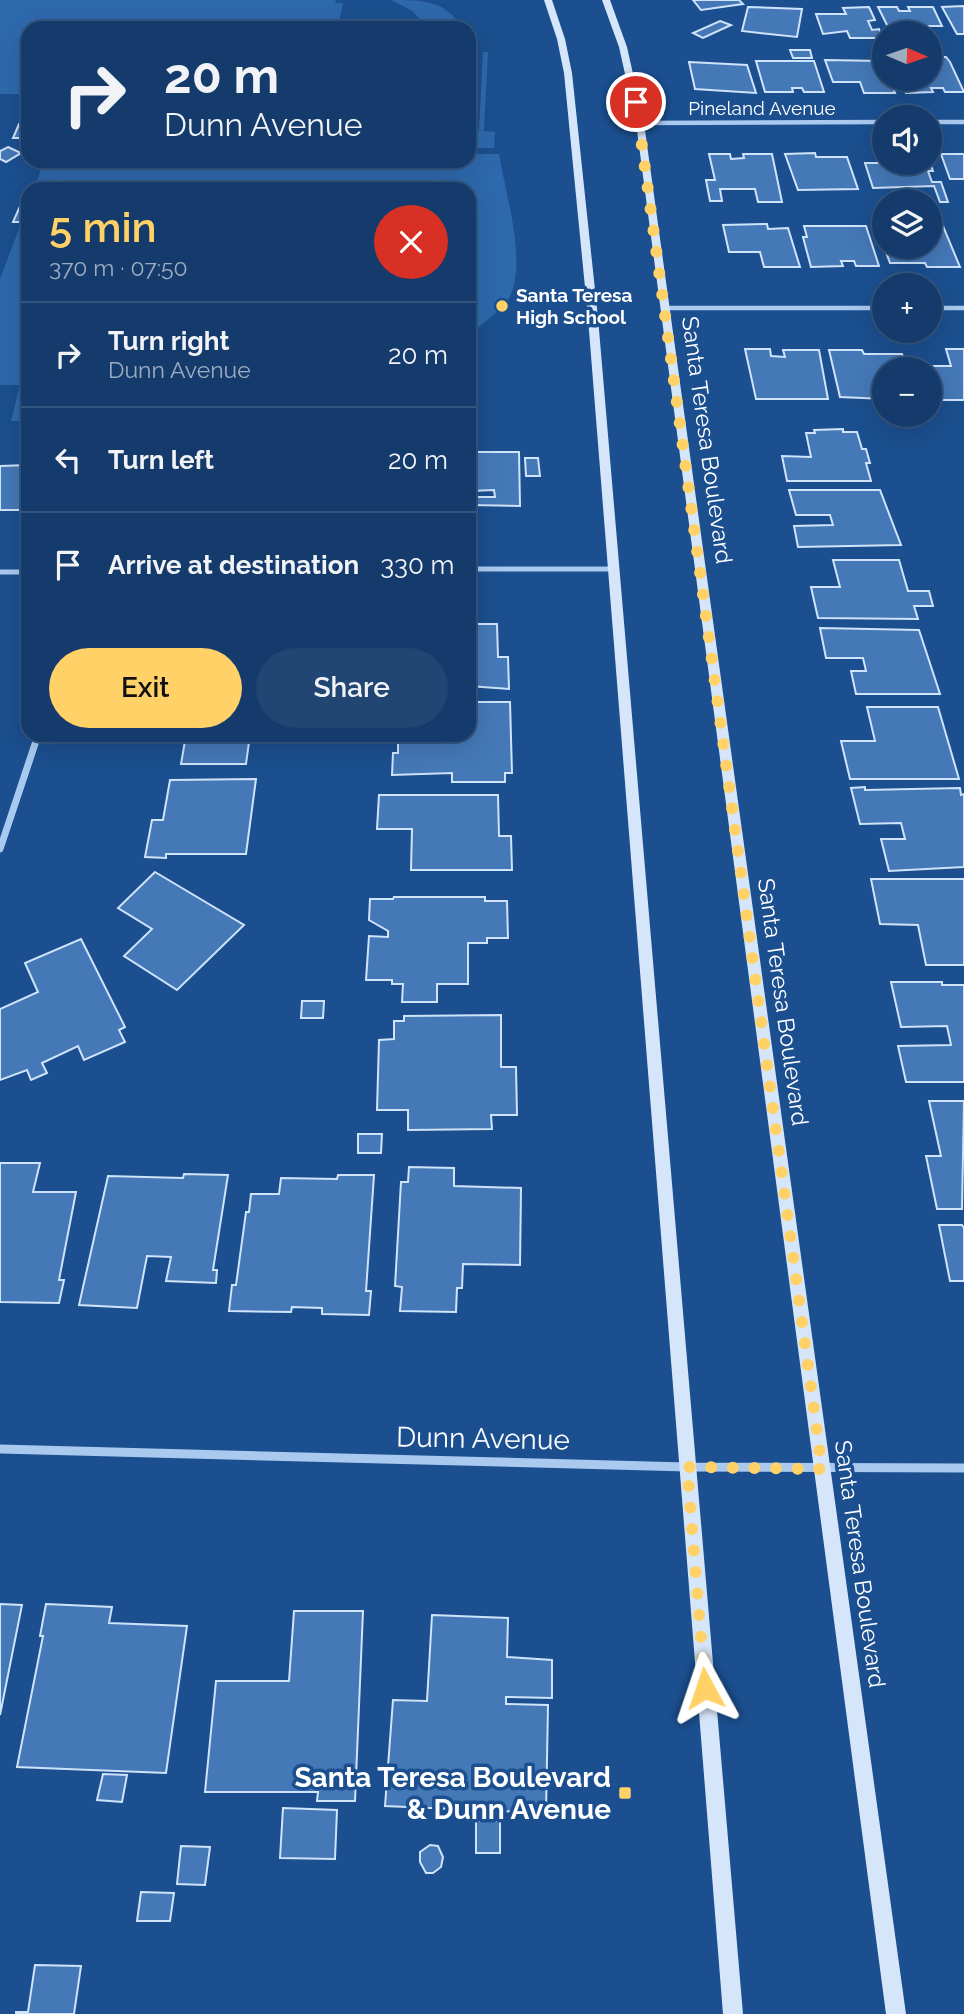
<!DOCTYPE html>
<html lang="en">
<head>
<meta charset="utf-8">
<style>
	body { margin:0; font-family:Raleway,sans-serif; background:#214673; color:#f1f3f6; height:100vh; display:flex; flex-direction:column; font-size:26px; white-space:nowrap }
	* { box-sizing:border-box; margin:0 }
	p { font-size:23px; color:#9dadc1 }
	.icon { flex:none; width:38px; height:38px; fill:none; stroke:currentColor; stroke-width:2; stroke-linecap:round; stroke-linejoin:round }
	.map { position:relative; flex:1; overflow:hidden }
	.details { position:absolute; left:21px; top:182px; width:455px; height:560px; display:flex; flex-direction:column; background:#143b6b; border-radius:21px; box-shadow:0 7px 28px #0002,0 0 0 2px #33557e }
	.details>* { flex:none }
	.banner { position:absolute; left:21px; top:21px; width:455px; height:147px; border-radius:21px; box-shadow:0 7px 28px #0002,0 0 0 2px #33557e; background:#143b6b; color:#f1f3f6; overflow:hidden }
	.needle { width:46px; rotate:92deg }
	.buttons { position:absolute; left:872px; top:21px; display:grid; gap:14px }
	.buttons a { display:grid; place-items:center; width:70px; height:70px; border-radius:50%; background:#143b6b; box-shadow:0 7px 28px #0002,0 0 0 2px #33557e; font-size:35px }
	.pin { position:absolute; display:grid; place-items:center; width:60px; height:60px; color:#fff; margin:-30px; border:4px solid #fff; border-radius:50%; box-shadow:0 2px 7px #0007 }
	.me { position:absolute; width:77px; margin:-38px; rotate:355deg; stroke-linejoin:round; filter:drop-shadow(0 0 5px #0008) }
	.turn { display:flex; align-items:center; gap:24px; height:147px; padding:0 28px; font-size:32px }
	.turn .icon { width:91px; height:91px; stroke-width:2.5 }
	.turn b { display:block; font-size:49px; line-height:60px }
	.round { display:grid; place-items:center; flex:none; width:74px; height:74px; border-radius:37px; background:#214673 }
	.overview { display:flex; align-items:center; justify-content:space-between; height:119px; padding:0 28px }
	h1 { font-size:42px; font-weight:600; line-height:52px; color:#ffd166 }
	.primary-button { display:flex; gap:14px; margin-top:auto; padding:14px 28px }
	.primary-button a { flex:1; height:80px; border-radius:42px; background:#ffd166; color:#111; font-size:28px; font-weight:600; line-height:80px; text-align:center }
	.primary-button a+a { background:#214673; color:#f1f3f6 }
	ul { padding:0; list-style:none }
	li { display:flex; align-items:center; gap:21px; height:105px; padding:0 28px; border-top:2px solid #33557e }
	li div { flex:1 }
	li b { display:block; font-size:26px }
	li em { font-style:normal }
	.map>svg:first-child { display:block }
	.green { fill:#2e69ad }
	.building { fill:#4478b7; stroke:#cfe3fa; stroke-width:2; fill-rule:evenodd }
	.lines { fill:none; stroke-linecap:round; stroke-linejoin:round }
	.minor-far3 { stroke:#a9c9ee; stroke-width:4.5 }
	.minor-far2 { stroke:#a9c9ee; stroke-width:5 }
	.minor-far1 { stroke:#a9c9ee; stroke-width:7 }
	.minor { stroke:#a9c9ee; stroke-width:9 }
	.secondary { fill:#d6e6fa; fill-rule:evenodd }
	.route { stroke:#ffd166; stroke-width:12; stroke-dasharray:0 21.6 }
	.poi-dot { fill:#ffd166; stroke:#1b4f8f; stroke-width:2.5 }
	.labels { text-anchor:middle; stroke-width:7; stroke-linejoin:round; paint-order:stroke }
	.far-street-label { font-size:19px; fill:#fff; stroke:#1b4f8f }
	.far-poi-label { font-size:19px; font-weight:bold; fill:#fff; stroke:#1b4f8f; text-anchor:start }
	.street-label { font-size:23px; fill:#fff; stroke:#1b4f8f }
	.near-street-label { font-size:28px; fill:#fff; stroke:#1b4f8f }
	.near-poi-label { font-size:28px; font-weight:bold; fill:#fff; stroke:#1b4f8f; text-anchor:end }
</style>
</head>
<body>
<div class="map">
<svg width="964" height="2014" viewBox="0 0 964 2014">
	<rect width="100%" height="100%" fill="#1b4f8f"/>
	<!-- green -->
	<g class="green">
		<polygon points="0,0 336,0 335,3 343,3 338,28 28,28 28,94 0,94"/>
		<path d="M391,0C422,0 446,0 462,28H429L411,10Z"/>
		<polygon points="483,52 488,52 484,131 495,132 494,148 469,148 469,131 479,131"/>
		<path d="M469,154H499C505,191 528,265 509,298C500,312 481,324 469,335V189H34L44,161H469Z"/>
		<polygon points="28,205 28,421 11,421 20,385 0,385 0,279"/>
	</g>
	<!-- building -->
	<g class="building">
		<polygon points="693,0 739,0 743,4 701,10"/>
		<polygon points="964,6 964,34 957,34 942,7"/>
		<polygon points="748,7 802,9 797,37 742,31"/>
		<polygon points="869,7 875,20 868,21 872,30 879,29 883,38 850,38 847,31 823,34 816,14 846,14 843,8"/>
		<polygon points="878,7 897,7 899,11 910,11 908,7 933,7 942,26 922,26 925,33 891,33"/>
		<polygon points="720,21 731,25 703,38 693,33"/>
		<polygon points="790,50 810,50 812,58 793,58"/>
		<polygon points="934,57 946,57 950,62 964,92 945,92 943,88 931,88 933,92 906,93 900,79 929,79 929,62 936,62"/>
		<polygon points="825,60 882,61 884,79 889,79 895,93 864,93 860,82 833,82"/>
		<polygon points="756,61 814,61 824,92 804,92 802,88 792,88 793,92 765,92"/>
		<polygon points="689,62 747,65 756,93 695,89"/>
		<polygon points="19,124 28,124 28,138 13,138"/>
		<polygon points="8,147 21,153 6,162 0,159 0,151"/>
		<polygon points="815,153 816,157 847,157 858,189 798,190 785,154"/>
		<polygon points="709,154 730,154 731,159 744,158 743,154 772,154 782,202 758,202 755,189 720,189 722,201 710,201 706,180 715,180"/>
		<polygon points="941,154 964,154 964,179 950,179"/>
		<polygon points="929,159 933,171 928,171 932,182 941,182 948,202 940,202 934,186 873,188 865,163 929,163"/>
		<polygon points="25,195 28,195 26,222 13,222"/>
		<polygon points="767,224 768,229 788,228 800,267 764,267 760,252 729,252 723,225"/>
		<polygon points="804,226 866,226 879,266 856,266 854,261 841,261 843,266 811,267 803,237 807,237"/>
		<polygon points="929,226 943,226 960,267 927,267 925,263 890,263 884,247 929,247"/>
		<polygon points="745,349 770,349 771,356 785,357 783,350 819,350 828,399 756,399"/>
		<polygon points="946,349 964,349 964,400 929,400 929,369 916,369 915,366 951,366"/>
		<polygon points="829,350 862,350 864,354 902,354 906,369 884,369 884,399 840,397"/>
		<polygon points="843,429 843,432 857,432 862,449 866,449 870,463 866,463 871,481 787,481 782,456 811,457 806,433 815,433 814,430"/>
		<path d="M469,452H519L520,506L471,505V511H469ZM494,490L495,497H471V491Z"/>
		<polygon points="525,458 538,458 540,476 526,476"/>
		<polygon points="28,465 20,510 0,510 0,466"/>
		<polygon points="789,490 880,490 901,545 798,547 794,526 833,525 830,515 796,515"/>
		<polygon points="833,560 899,560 908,591 929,591 933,606 914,606 918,619 818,618 811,587 840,587"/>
		<polygon points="469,624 497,624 498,657 508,657 509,689 469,686"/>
		<polygon points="820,628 919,630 940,694 856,694 851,671 866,671 863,658 826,658"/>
		<polygon points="469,702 510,702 512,773 505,773 505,782 452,782 452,773 392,775 393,753 398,753 398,739 391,739 391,735 469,735"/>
		<polygon points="867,707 938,707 959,779 850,779 841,741 875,741"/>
		<polygon points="186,735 250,735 246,764 181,764"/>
		<polygon points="256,779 246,854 166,854 166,858 145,857 152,820 163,820 170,780"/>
		<polygon points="865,787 865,790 960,788 961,795 964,794 964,867 889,871 881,839 905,839 901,823 860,824 851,788"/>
		<polygon points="379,795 498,795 499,836 511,836 512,870 411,870 412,829 377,829"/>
		<polygon points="155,872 244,925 177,990 124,956 152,929 118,908"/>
		<polygon points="871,879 964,879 964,965 926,965 918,925 880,924"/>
		<polygon points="394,897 485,897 485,901 507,901 508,938 487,938 487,943 468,943 468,984 437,984 437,1002 402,1002 403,984 392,984 392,980 366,980 369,936 388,937 388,931 369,920 370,899 393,899"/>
		<polygon points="81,939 125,1027 119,1030 125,1042 84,1060 78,1046 42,1063 47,1073 31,1080 27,1070 0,1080 0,1009 38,992 25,963"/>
		<polygon points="891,982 942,982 942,985 964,985 964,1082 906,1082 898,1046 951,1045 947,1026 901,1027"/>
		<polygon points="302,1001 324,1001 323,1018 301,1018"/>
		<polygon points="501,1015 501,1067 516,1067 517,1115 491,1115 492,1129 408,1130 408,1110 377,1110 379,1040 394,1039 394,1021 404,1021 404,1016"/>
		<polygon points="929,1101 964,1101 962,1209 937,1209 926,1156 941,1156"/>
		<polygon points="358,1134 382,1134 381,1153 358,1153"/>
		<polygon points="0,1163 40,1163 33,1192 76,1192 59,1280 64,1280 59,1303 0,1302"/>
		<polygon points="409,1167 454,1168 454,1186 521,1188 520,1265 463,1264 462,1288 457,1288 456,1312 400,1311 402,1287 395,1286 401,1182 408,1182"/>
		<polygon points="184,1174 228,1175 213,1270 217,1270 216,1283 166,1281 171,1257 147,1256 137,1308 79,1305 108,1176 183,1178"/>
		<polygon points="338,1175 374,1175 366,1291 371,1291 369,1315 322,1314 322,1308 292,1307 291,1312 229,1311 232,1285 236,1285 246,1212 249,1212 251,1194 279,1194 281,1178 337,1179"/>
		<polygon points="939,1225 962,1225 964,1228 964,1281 950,1281"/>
		<polygon points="0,1604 22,1605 0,1715"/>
		<polygon points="46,1604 112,1607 109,1623 187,1626 166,1773 17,1767 43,1636 40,1636"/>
		<polygon points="294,1611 363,1611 355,1801 317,1801 318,1792 205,1792 216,1681 289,1681"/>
		<polygon points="432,1615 508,1618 507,1657 552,1660 552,1698 506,1697 506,1704 548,1705 546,1813 385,1806 393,1700 427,1701"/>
		<polygon points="103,1774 127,1775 122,1802 97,1800"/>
		<polygon points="283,1808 337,1810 335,1859 280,1858"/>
		<rect x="476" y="1821" width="24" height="32"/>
		<polygon points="430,1845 438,1846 443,1857 441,1867 433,1873 426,1873 420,1862 420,1852"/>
		<polygon points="181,1846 210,1847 205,1885 177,1884"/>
		<polygon points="141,1892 174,1893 170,1921 137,1921"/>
		<polygon points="35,1965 81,1966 74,2014 16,2014 16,2012 28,2012"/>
	</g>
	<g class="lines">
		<!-- minor-far3 -->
		<g class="minor-far3">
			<polyline points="929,122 964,122"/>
			<polyline points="640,123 884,122"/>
			<polyline points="664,308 884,308"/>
			<polyline points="929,308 964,308"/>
		</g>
		<!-- minor-far2 -->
		<g class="minor-far2">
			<polyline points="469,569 613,569"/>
			<polyline points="0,572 28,572"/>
			<polyline points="37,739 38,735"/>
		</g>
		<!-- minor-far1 -->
		<polyline class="minor-far1" points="0,849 37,738"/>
		<!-- minor -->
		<polyline class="minor" points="0,1449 687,1467 964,1468"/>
		<!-- secondary -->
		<g class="secondary">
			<polygon points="544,0 552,0 565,39 572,73 598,318 743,2014 723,2014 588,318 564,73 557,39"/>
			<polygon points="602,0 610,0 627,47 644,123 906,2014 886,2014 636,123 619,47"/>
		</g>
	</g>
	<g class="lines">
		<!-- route -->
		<polyline class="route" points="636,102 822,1469 687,1467 705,1688"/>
	</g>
	<!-- markers -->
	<g class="poi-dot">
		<circle cx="502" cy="306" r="7"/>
		<rect x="618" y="1786" width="14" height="14" rx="3.5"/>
	</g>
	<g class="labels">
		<!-- far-street labels -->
		<g class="far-street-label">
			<text x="762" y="115">Pineland Avenue</text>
		</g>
		<!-- far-poi labels -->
		<g class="far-poi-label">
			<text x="516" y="302">Santa Teresa<tspan x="516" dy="22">High School</tspan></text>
		</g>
		<!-- street labels -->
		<g class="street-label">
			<text transform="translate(707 440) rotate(82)" y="8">Santa Teresa Boulevard</text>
			<text transform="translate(783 1002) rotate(82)" y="8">Santa Teresa Boulevard</text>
			<text transform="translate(860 1564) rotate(82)" y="8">Santa Teresa Boulevard</text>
		</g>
		<!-- near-street labels -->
		<g class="near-street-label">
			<text transform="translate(483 1438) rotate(1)" y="10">Dunn Avenue</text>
		</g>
		<!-- near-poi labels -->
		<g class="near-poi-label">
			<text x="611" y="1787">Santa Teresa Boulevard<tspan x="611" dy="32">&amp; Dunn Avenue</tspan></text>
		</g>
	</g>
</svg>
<div class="buttons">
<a><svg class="needle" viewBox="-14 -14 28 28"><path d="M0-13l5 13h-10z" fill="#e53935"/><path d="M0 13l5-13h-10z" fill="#9dadc1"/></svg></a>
<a><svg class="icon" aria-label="sound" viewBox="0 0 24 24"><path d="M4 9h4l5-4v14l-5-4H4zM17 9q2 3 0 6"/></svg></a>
<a><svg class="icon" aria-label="layers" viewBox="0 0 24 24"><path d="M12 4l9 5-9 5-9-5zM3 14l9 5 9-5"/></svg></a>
<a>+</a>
<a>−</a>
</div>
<div class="pin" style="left:636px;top:102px;background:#d93025"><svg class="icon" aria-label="arrive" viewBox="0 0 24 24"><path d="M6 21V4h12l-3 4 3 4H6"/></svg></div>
<svg class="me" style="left:705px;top:1688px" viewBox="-20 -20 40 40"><path d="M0-17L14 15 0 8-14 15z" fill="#ffd166" stroke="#fff" stroke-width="4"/></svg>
<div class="banner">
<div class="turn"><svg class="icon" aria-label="right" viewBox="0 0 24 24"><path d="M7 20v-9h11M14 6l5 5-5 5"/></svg><div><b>20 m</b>Dunn Avenue</div></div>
</div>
<section class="details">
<div class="overview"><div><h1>5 min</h1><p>370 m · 07:50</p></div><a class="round" style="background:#d93025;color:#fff"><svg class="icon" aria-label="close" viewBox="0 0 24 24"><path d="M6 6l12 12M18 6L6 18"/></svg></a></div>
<ul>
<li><svg class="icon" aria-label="right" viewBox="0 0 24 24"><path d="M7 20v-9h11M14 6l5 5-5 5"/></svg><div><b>Turn right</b><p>Dunn Avenue</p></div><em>20 m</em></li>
<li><svg class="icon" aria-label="left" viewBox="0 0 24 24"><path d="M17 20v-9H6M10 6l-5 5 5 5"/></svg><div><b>Turn left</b></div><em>20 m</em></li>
<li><svg class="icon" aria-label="arrive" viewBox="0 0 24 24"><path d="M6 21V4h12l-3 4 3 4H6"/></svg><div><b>Arrive at destination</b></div><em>330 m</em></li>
</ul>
<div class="primary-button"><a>Exit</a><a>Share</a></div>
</section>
</div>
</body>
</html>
